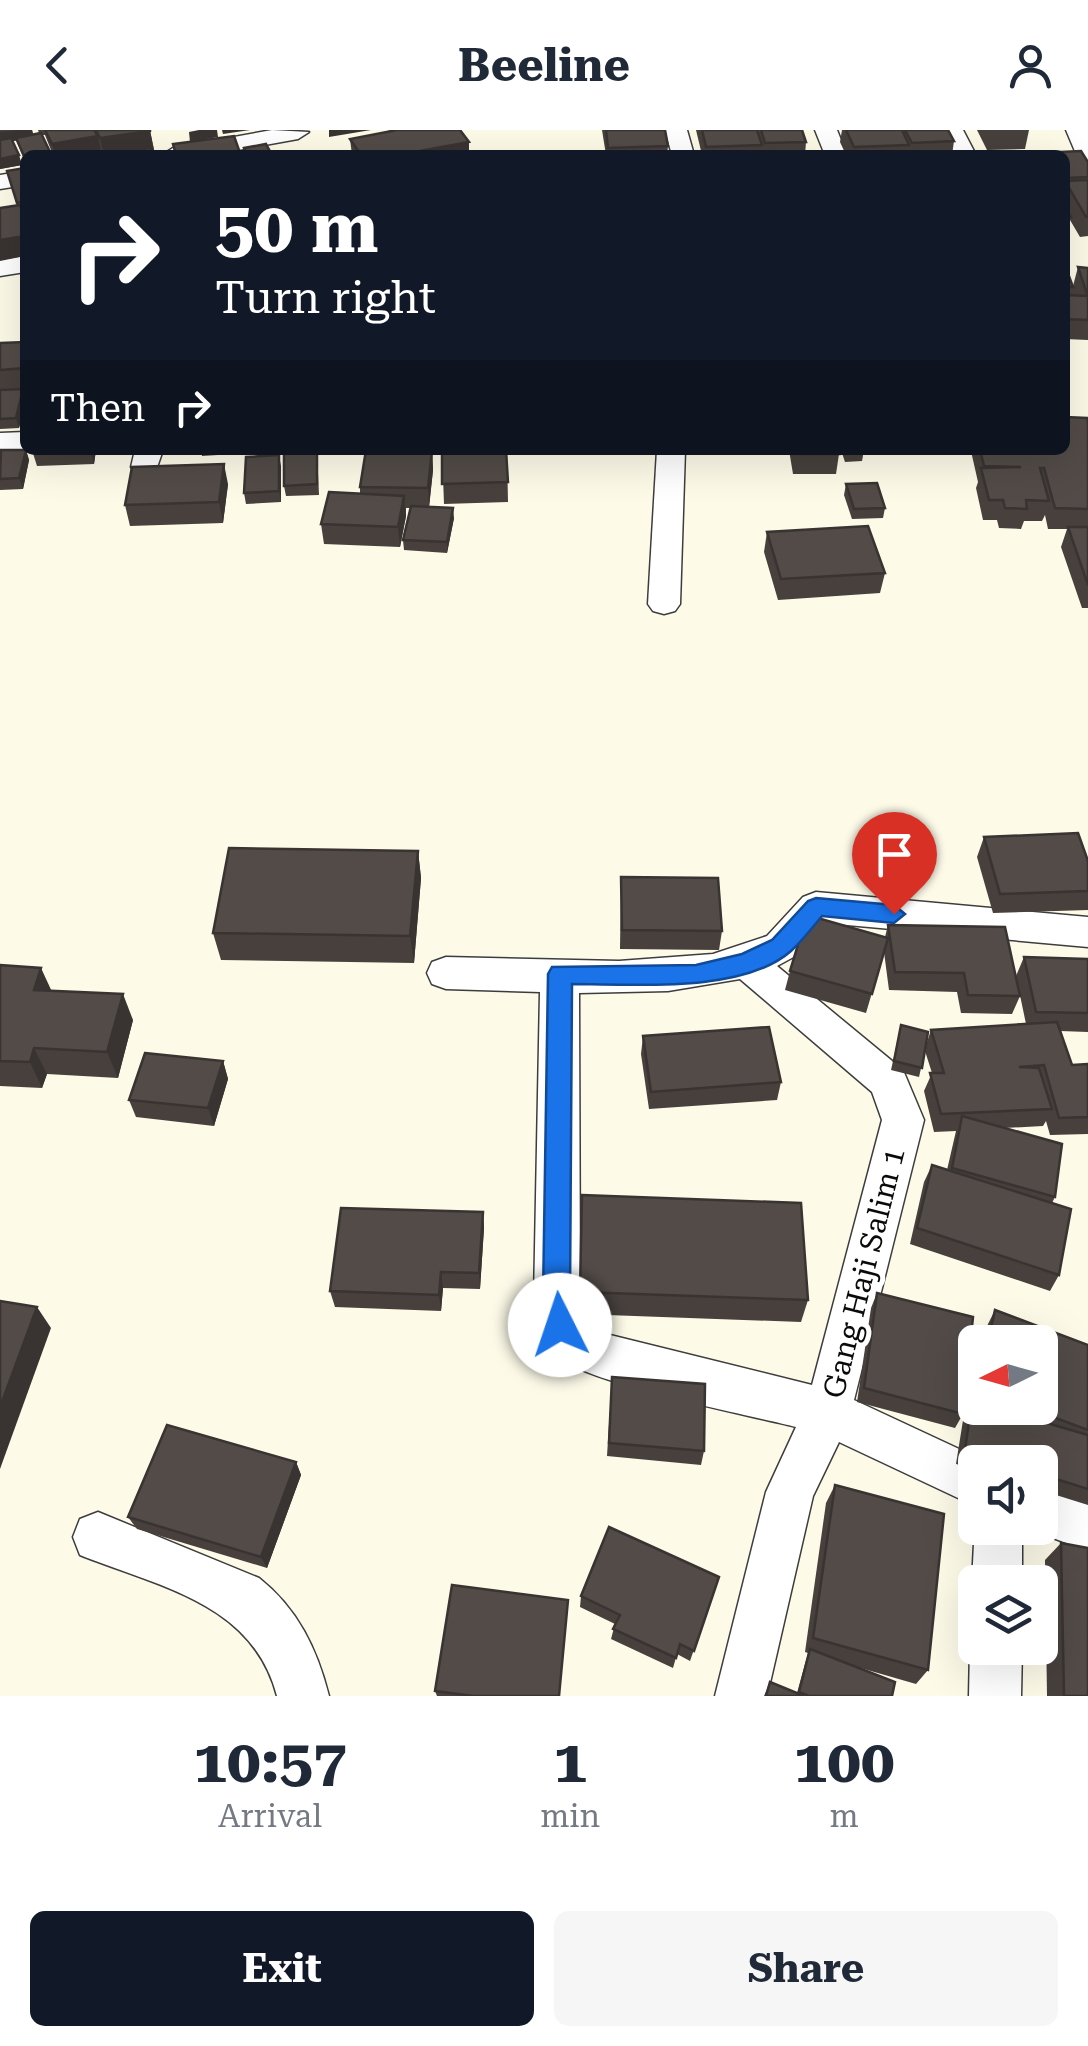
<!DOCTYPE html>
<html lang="en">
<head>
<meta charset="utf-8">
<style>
	body { margin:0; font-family:"Roboto Serif",serif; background:#f6f6f7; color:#1f2937; height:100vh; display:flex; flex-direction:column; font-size:38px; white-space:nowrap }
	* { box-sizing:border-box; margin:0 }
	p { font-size:32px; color:#747a83 }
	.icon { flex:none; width:55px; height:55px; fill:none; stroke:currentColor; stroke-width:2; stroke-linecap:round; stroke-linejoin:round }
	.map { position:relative; height:1566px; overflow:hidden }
	.sheet { display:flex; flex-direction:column; background:#fff; flex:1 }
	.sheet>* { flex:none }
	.top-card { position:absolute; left:20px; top:20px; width:1050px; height:305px; border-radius:15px; box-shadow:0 10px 40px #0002; background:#111827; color:#fff; overflow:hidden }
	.needle { width:65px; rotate:265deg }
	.fabs { position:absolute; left:958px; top:1195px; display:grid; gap:20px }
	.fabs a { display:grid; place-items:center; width:100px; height:100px; border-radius:15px; background:#fff; box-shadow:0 10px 40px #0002; font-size:50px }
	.pin { position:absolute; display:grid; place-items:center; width:85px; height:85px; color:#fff; margin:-102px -42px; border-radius:50% 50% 50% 0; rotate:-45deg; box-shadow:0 0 10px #0007 }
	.pin .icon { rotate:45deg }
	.me { position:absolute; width:110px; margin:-55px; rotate:356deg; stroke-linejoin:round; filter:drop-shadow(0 0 8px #0008) }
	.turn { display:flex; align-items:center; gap:35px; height:210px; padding:0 30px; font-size:45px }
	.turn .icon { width:130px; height:130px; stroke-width:2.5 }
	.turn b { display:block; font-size:70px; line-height:85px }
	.then { display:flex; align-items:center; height:95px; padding:0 30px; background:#0003; gap:20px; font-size:38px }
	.eta { display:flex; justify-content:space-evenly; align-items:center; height:170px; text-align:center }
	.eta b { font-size:60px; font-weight:700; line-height:70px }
	.button { display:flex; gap:20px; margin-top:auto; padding:20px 30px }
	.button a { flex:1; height:115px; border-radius:15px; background:#111827; color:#fff; font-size:40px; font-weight:700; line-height:115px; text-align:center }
	.button a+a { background:#f6f6f7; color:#1f2937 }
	header { display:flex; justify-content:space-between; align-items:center; height:130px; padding:0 30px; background:#fff; font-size:45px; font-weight:700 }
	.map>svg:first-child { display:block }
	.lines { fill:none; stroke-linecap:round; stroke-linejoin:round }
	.street-casing { stroke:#3d3d3d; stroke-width:3 }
	.street { fill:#fff; fill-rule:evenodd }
	.wall { fill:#47403d }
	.shaded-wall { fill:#393432 }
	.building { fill:#524b47; stroke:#393432; stroke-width:2.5 }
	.route { fill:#1a73e8; stroke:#114b97; stroke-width:2.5 }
	.labels { text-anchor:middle; stroke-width:10; stroke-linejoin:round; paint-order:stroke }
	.street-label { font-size:30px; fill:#0a0a0a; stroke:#fff }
</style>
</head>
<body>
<header><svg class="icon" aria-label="back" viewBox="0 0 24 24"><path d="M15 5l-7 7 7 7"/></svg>Beeline<svg class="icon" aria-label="person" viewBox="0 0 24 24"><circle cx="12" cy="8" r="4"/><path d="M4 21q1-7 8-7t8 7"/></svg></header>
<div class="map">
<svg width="1088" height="1566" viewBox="0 0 1088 1566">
	<rect width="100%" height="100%" fill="#fdfae8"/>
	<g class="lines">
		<!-- street casing -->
		<g class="street-casing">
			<g id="street">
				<polygon points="272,0 309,2 298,9 210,25 162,25 173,18"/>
				<polygon points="665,0 687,0 694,25 672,25"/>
				<polygon points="815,0 837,0 847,25 825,25"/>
				<polygon points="941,0 963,0 976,25 954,25"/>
				<polygon points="1066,0 1088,0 1088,33 1077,26"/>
				<polygon points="25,41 25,55 0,59 0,45"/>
				<polygon points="25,126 25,142 0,146 0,130"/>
				<polygon points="25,302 25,320 0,321 0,303"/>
				<polygon points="135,320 163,320 155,343 135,343 131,337"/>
				<polygon points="657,320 685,320 680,474 675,481 664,484 653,481 648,474"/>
				<path d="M816,762L1088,787V817L825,793L799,824L777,836L903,940L924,990L854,1270L987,1332H975V1376L839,1312L813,1366L767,1566H715L766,1362L796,1297C749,1285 585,1253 557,1226C542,1212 536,1188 534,1169L540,862L446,859L432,854L427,843L432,832L446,827L619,831L713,824L767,806L803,767ZM740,849L872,962L882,990L812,1255L598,1202L585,1191L580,1179L579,863L668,861Z"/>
				<polygon points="1040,1355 1088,1371 1088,1421 1026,1398 1040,1398"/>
				<path d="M98,1382L259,1448C298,1479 317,1519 329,1566H277C253,1473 160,1457 80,1425L73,1407L80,1389Z"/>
				<polygon points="975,1394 975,1398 1022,1398 1022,1452 975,1452 975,1460 972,1452"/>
				<polygon points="975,1506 975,1518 1022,1518 1021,1566 969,1566 970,1518"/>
			</g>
		</g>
		<!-- street -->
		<use href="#street" class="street"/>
	</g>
	<!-- wall -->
	<g class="wall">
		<polygon points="0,0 32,0 33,4 39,3 38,0 150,0 154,20 103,25 100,19 101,25 53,25 45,5 42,5 25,25 25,32 16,10 13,11 22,35 0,39"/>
		<polygon points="388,0 460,0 469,12 469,25 352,25 350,9 390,1"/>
		<polygon points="602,0 665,0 668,16 667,25 606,25"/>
		<polygon points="696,0 802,0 806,12 805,25 702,25"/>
		<polygon points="842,0 948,0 954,11 952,25 846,25 840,12"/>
		<polygon points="977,0 1029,0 1025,19 987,20"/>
		<polygon points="1065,25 1088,32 1088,106 1080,107 1070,90 1065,107"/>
		<polygon points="1078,137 1088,138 1088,210 1065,209 1065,138 1073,156"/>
		<polygon points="25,212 25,259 0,260 0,213"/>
		<polygon points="23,259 25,266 25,299 22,288 19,298 0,299 0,260"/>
		<polygon points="1088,292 1088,478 1082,478 1061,417 1067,399 1048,399 1045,385 1042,391 1024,391 1021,399 999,398 997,390 983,390 976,358 978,352 971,321 1065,320"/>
		<polygon points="26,320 29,330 23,359 0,360 0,323"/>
		<polygon points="32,320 96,320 94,334 37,336"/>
		<polygon points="201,320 234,320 234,324 202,326"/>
		<polygon points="236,320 294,320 236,324"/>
		<polygon points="317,320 319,365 286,366 284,356"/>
		<polygon points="432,320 433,340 429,376 454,388 447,423 404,420 403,410 410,378 406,378 406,386 400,417 324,414 321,394 360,364 360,357"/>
		<polygon points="442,320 520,320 521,324 507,324 508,372 444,374"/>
		<polygon points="789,320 838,320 839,324 836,344 793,344"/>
		<polygon points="841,320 864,320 862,331 845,332"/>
		<polygon points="281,336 281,372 246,374 244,363"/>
		<polygon points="228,354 223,393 130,396 125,375"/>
		<polygon points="846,354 885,378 883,388 852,389 844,365"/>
		<polygon points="767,402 885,443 880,463 778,470 764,422"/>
		<polygon points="984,707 1088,731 1088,780 993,783 977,727"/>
		<polygon points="418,721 421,748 414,833 221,830 213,803"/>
		<polygon points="621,747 722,801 719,820 620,819"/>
		<polygon points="888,795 1020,866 1012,884 961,883 957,862 889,860 884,822 866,883 785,860 790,841 885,807"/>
		<polygon points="1024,827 1088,829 1088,902 1060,901 1072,935 1088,934 1088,1004 1050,1005 1046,991 1043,996 1004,998 1055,1067 1052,1073 1059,1145 1050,1161 910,1114 924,1052 932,1035 947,1040 956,1001 934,1002 924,961 932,943 925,921 919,947 891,940 901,895 927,912 931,900 1026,894 1016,846"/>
		<polygon points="0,835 51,861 133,890 118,948 47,944 42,958 0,956"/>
		<polygon points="643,906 781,952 777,970 649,979 641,924"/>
		<polygon points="223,931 228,949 214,996 136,987 129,970"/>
		<polygon points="582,1065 808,1170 801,1192 580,1184"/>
		<polygon points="483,1082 484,1098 480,1159 443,1158 441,1181 335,1177 330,1161"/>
		<polygon points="877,1163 963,1284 955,1298 857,1272 871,1178"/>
		<polygon points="995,1180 1088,1215 1088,1375 1040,1360 1040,1332 975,1332 975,1339 956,1334 964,1284 971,1273 969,1272 975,1245 975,1278 1040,1278 1040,1212 983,1212 987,1196"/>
		<polygon points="612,1247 704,1321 701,1335 607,1326"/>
		<polygon points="296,1332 301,1345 267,1438 137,1399 128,1387"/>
		<polygon points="835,1355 928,1540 916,1554 857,1537 892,1566 764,1566 770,1552 797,1563 808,1523 805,1522 826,1373"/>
		<polygon points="1061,1413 1088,1566 1047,1566 1045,1430"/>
		<polygon points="719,1447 690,1531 677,1524 673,1538 611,1509 615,1494 580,1477 581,1466"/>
		<polygon points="435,1561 559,1566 437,1566"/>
	</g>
	<!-- shaded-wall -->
	<g class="shaded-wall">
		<polygon points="17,0 32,0 34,8 0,13 0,2"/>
		<polygon points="199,0 217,0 218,7 190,12 189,2"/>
		<polygon points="222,0 250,0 223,4"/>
		<polygon points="329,0 371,0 329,7"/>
		<polygon points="150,1 154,20 121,25 104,25 100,8"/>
		<polygon points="98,6 102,25 55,25 52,14"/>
		<polygon points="469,12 469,25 398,25"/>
		<polygon points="19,25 22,35 0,39 0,29"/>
		<polygon points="25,106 25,126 0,131 0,110"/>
		<polygon points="23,259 25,274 19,298 16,288"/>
		<polygon points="26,320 29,330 23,359 19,348"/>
		<polygon points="90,320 96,320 94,334"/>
		<polygon points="432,320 433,340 429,378 428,358"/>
		<polygon points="279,325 281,336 281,372 279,361"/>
		<polygon points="224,334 228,354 223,393 219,372"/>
		<polygon points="404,366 406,386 400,417 398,397"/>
		<polygon points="453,378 454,388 447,423 447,412"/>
		<polygon points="418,721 421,748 414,833 410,806"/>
		<polygon points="41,838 53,864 34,860"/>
		<polygon points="123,864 133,890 118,948 107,922"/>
		<polygon points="34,918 47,944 42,958 30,932"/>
		<polygon points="223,931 228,949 214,996 208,978"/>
		<polygon points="483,1082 484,1098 480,1159 479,1143"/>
		<polygon points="441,1142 443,1158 441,1181 439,1165"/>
		<polygon points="37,1177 51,1198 0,1339 0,1277"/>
		<polygon points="296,1332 301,1345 267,1438 261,1427"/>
	</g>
	<!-- building -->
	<g class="building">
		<polygon points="45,0 94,0 98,6 52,14"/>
		<polygon points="96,0 150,0 150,1 100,8"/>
		<polygon points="397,0 460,0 469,12 398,25 361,25 350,9"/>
		<polygon points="606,0 665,0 668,16 608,18"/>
		<polygon points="702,0 757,0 762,15 706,17"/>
		<polygon points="761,0 802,0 806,12 765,13"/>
		<polygon points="846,0 902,0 909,15 854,17"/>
		<polygon points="905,0 948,0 954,11 912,13"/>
		<polygon points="41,3 51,24 25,25 25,28 16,8"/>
		<polygon points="234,6 240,23 227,25 176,25 173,14"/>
		<polygon points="11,8 19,25 0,29 0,10"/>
		<polygon points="266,14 272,25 247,25 244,18"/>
		<polygon points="149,18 152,25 116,24"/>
		<polygon points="1081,21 1088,32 1088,47 1065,48 1065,25 994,25"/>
		<polygon points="25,38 25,81 22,72 17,73 7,41"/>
		<polygon points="1088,50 1088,87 1086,87 1065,51"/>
		<polygon points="20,75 25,89 25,106 0,110 0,78"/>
		<polygon points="1065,76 1071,87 1065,88"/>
		<polygon points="1078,137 1088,138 1088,164 1087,164"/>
		<polygon points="1065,138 1066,138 1073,157 1065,157"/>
		<polygon points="1065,165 1088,166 1088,190 1065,189"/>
		<polygon points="25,212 25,238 0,240 0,213"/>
		<polygon points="23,259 16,288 0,289 0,260"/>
		<polygon points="1065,287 1087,288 1088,292 1088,379 1055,378 1044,338 1040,338 1049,371 1026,370 1027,379 1005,378 1003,370 989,370 981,338 1021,337 984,336 980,320 1065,320"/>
		<polygon points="1,320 26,320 19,348 0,349"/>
		<polygon points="317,320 317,354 284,356 284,322"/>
		<polygon points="366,320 432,320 428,358 360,357"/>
		<polygon points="442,320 506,320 508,352 442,354"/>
		<polygon points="796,320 838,320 839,324 796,324"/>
		<polygon points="279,325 279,361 244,363 246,327"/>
		<polygon points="224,334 219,372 125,375 132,337"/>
		<polygon points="877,353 885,378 854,379 846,354"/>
		<polygon points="329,362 404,366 398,397 321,394"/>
		<polygon points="411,376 453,378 447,412 403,410"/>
		<polygon points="868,396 885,443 781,449 767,402"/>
		<polygon points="1068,397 1088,397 1088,455"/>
		<polygon points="1078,703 1088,731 1088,761 1000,764 984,707"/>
		<polygon points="229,718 418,721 410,806 213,803"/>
		<polygon points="621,747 718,748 722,801 622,800"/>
		<polygon points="807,785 888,808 872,864 790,841"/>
		<polygon points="888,795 1005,797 1020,866 968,865 964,843 895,842"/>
		<polygon points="1024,827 1088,829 1088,883 1036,882"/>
		<polygon points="0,835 41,838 34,860 123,864 107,922 34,918 30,932 0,931"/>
		<polygon points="1057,892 1072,935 1088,934 1088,987 1059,988 1044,935 1019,937 1039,938 1052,979 941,984 930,943 944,943 931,900"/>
		<polygon points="901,895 928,902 922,938 894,931"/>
		<polygon points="769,897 781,952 651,962 643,906"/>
		<polygon points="145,923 223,931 208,978 129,970"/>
		<polygon points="962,986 1062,1014 1055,1067 952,1038"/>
		<polygon points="932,1035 1071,1079 1059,1145 917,1098"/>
		<polygon points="582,1065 801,1073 808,1170 580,1162"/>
		<polygon points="341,1078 483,1082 479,1143 441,1142 439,1165 330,1161"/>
		<polygon points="877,1163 973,1187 963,1284 864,1258"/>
		<polygon points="0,1171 37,1177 0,1277"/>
		<polygon points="995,1180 1088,1215 1088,1300 1029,1278 1040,1278 1040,1212 988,1212"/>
		<polygon points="612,1247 705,1254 704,1321 609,1313"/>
		<polygon points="972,1270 975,1271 975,1278 996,1278 1088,1305 1088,1359 1040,1344 1040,1332 1004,1332 965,1320"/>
		<polygon points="167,1295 296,1332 261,1427 128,1387"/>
		<polygon points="835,1355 944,1384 928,1540 813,1508"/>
		<polygon points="609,1397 719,1447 694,1521 680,1514 676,1528 613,1499 620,1485 581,1466"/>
		<polygon points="1061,1413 1088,1418 1088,1566 1064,1566"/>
		<polygon points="452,1455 568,1470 559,1566 473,1566 435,1561"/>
		<polygon points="810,1519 895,1552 892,1566 809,1566 799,1562"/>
		<polygon points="770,1552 804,1566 766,1566"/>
	</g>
	<!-- route -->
	<path class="route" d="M816,768L894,775L905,784L894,793L822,786C812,798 802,811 791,821C742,864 632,854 572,854L570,1168L574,1195L569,1204L560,1208L550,1204L543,1168L548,844L552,837L696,835L742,824L772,810L808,771Z"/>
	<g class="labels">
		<!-- street labels -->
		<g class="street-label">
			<text transform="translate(864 1143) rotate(-76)" y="10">Gang Haji Salim 1</text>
		</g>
	</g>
</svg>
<div class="fabs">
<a><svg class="needle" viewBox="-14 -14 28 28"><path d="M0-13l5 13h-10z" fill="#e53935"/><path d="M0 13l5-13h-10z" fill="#747a83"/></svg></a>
<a><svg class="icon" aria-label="sound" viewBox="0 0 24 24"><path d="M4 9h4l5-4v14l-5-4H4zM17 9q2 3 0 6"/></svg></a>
<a><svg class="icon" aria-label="layers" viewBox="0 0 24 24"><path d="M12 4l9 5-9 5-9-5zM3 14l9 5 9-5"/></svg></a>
</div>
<div class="pin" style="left:894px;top:784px;background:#d93025"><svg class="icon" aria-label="arrive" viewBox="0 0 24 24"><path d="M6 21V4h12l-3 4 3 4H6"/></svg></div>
<svg class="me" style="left:560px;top:1195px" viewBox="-20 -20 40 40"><circle r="19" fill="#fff"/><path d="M0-13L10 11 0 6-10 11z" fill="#1a73e8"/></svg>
<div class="top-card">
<div class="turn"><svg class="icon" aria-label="right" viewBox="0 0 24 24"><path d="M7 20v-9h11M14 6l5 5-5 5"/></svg><div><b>50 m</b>Turn right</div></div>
<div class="then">Then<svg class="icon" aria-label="right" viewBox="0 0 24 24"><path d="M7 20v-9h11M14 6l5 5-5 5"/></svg></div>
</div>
</div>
<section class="sheet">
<div class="eta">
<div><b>10:57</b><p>Arrival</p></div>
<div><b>1</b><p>min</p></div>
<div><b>100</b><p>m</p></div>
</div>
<div class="button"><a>Exit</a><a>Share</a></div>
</section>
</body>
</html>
